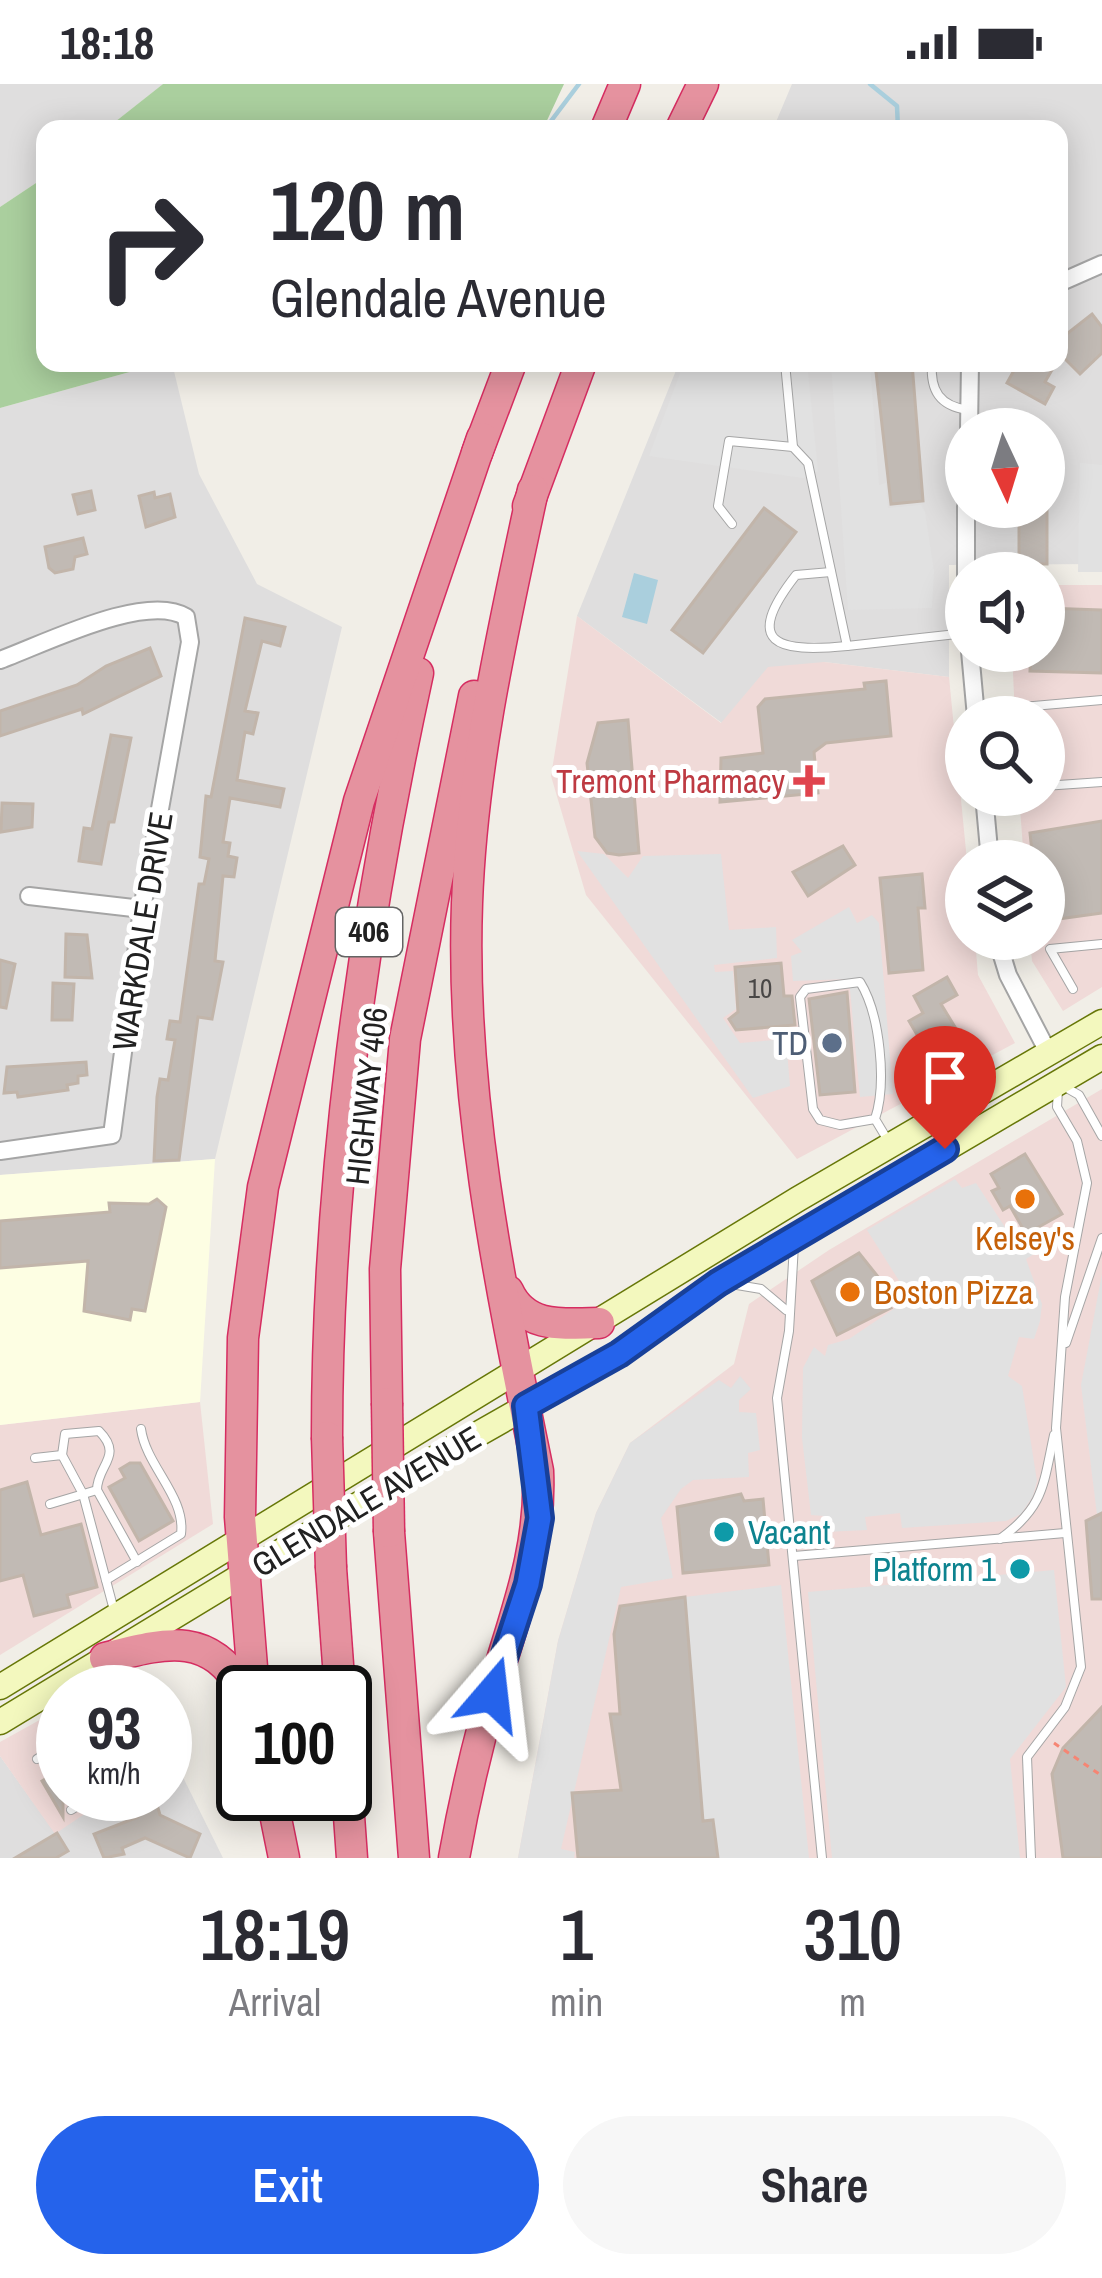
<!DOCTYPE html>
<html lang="en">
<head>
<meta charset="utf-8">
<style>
	body { margin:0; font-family:"Archivo Narrow",sans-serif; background:#f7f7f7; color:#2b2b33; height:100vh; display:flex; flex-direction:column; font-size:45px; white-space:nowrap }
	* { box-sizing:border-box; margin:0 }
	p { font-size:39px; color:#7c7c81 }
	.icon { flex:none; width:66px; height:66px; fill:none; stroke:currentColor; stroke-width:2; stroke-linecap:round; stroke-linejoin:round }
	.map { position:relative; height:1774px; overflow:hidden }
	.panel { display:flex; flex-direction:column; background:#fff; flex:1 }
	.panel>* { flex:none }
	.guide { position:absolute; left:36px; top:36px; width:1032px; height:252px; border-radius:24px; box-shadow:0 6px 30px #0003; background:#fff; color:#2b2b33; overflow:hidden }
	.needle { width:78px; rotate:176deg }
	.buttons { position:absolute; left:945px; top:324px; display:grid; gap:24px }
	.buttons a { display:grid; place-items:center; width:120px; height:120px; border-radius:50%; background:#fff; box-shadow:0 6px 30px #0003; font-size:60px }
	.speed { position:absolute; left:36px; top:1581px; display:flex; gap:24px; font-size:60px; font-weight:700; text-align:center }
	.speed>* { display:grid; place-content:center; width:156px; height:156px; border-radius:50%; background:#fff; box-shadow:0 6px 30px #0003; line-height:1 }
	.speed small { font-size:30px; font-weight:400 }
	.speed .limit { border:6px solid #111; border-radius:18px; background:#fff; color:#111 }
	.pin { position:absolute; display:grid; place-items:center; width:102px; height:102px; color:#fff; margin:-123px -51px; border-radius:50% 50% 50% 0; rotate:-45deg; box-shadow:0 0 12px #0007 }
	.pin .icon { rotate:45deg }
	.me { position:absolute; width:132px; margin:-66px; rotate:17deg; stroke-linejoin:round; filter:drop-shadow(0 0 9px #0008) }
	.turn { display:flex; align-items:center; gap:42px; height:252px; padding:0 36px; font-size:54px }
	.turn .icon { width:156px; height:156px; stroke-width:2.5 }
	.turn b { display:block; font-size:84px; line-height:102px }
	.eta { display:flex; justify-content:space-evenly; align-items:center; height:204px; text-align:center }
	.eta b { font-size:72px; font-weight:600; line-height:84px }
	.button { display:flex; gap:24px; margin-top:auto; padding:24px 36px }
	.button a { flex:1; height:138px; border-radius:72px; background:#2563eb; color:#fff; font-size:48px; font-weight:600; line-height:138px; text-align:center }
	.button a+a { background:#f7f7f7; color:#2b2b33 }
	.status { display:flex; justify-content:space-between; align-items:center; height:84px; padding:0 60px; background:#fff; direction:ltr }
	.status svg { height:33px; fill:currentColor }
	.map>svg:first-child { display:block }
	.residential { fill:#dfdede; fill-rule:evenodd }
	.commercial { fill:#f0dad8 }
	.education { fill:#fdfee3 }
	.forest { fill:#aacf9e }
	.parking { fill:#e1e1e1 }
	.water { fill:#aacfdd }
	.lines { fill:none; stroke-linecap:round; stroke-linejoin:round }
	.stream { stroke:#aacfdd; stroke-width:4.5 }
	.building { fill:#c1bab4; stroke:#c2b5aa; stroke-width:3 }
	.service-casing { stroke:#a5a5a5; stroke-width:10 }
	.minor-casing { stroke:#a5a5a5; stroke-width:20 }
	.secondary-casing { stroke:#677708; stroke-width:27 }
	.motorway-casing { stroke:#d62d61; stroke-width:33 }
	.path { stroke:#f68573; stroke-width:3; stroke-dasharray:6 6; stroke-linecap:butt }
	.service { stroke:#fff; stroke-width:8 }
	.minor { stroke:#fff; stroke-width:16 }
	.secondary { stroke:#f3f8be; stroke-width:24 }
	.motorway { stroke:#e5929f; stroke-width:30 }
	.motorway-bridge-casing { stroke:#d62d61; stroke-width:33; stroke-linecap:butt }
	.motorway-bridge { stroke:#e5929f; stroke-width:30 }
	.route-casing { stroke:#184099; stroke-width:30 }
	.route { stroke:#2563eb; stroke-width:21 }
	.health-dot { fill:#e0444e; stroke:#fff; stroke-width:4.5 }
	.service-dot { fill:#5c6f8a; stroke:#fff; stroke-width:4.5 }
	.food-dot { fill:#e8710a; stroke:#fff; stroke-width:4.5 }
	.culture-dot { fill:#0f9aa8; stroke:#fff; stroke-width:4.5 }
	.labels { text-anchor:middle; stroke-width:10; stroke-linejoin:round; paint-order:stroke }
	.number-label { font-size:27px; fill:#494746 }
	.shield { fill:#fff; stroke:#646464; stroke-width:3 }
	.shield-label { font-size:30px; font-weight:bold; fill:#212121 }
	.health-label { font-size:33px; fill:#be3a42; stroke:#fff; text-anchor:end }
	.street-label { font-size:33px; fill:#212121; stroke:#fff }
	.service-label { font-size:33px; fill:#4e5e75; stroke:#fff; text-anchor:end }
	.food-label { font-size:33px; fill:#c56008; stroke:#fff }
	.culture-label { font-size:33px; fill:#0d838f; stroke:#fff; text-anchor:start }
</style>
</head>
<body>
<div class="status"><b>18:18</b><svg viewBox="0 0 49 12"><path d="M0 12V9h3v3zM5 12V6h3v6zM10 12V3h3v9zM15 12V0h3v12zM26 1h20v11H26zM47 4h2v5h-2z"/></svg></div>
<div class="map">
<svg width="1102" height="1774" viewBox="0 0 1102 1774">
	<rect width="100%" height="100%" fill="#f1eee7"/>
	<!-- residential -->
	<g class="residential">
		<polygon points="0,0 163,0 106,45 45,45 45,93 0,123"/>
		<path d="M792,0H1102V480L949,481V593L824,578L722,639L577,532L679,279H1059V45H773ZM966,345H1044V423H966Z"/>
		<polygon points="162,279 172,279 199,390 257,500 342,543 215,1075 0,1091 0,324"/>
		<polygon points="172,1671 223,1774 0,1774 0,1672 55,1749 114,1710 165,1710 165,1675"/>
	</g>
	<!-- commercial -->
	<g class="commercial">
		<polygon points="1044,501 1102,501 1102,903 1063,927 1032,877 1030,855 1044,855 1044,777 1024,777 1019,711 1044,711 1044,633 1015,633 1012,567 1044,567"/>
		<polygon points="577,532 721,639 768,583 824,578 949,593 967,777 966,855 975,855 978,891 1015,959 797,1075 586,811 551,692"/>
		<polygon points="1102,1005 1102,1774 518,1774 558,1557 596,1429 630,1359 734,1280 749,1220 829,1166"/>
		<polygon points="200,1318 213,1440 0,1571 0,1341"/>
		<polygon points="63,1623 63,1710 114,1710 55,1750 0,1672 0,1658"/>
	</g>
	<!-- education -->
	<polygon class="education" points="215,1075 200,1318 0,1341 0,1091"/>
	<!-- forest -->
	<g class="forest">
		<polygon points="163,0 564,0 543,45 106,45"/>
		<polygon points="45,93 45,279 162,279 0,324 0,123"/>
	</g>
	<!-- parking -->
	<g class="parking">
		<polygon points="684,279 807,279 818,387 803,394 649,372"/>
		<polygon points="831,279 870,279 879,401 886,399 888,424 921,421 925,428 934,487 932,524 848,526"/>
		<polygon points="1080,379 1102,381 1102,488 1078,488"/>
		<polygon points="577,767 604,770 628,794 643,772 721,770 729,846 776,843 777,874 714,881 715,888 733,887 736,925 723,934 740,959 786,955 790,1002 753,1014"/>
		<polygon points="849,823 857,839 872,831 879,839 893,1010 860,1013 849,895 793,897 791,872 802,868 792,856"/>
		<polygon points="955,1095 962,1104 976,1099 1016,1160 1043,1149 1050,1160 1026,1175 1042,1220 1040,1237 1034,1255 1019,1253 1008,1292 1022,1302 1037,1397 1033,1412 1021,1430 1006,1437 902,1444 900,1429 865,1433 867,1446 825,1448 824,1432 811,1431 802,1354 803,1284 814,1263 825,1272 828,1261 849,1255 910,1214 867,1146"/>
		<polygon points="1102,1190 1102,1431 1097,1431 1081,1301"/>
		<polygon points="740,1292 751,1305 739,1316 739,1328 756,1329 760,1366 748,1369 749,1393 693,1396 681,1405 661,1434 673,1494 621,1503 561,1765 575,1768 574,1774 518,1774 558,1557 596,1429 630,1359 719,1296 731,1304"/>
		<polygon points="1054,1486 1066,1603 1010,1675 1020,1774 832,1774 808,1508"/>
		<polygon points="781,1501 809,1774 718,1774 703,1737 685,1513"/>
	</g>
	<!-- water -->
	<polygon class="water" points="634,489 658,496 647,540 622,533"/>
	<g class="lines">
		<!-- stream -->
		<g class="stream">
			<polyline points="870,0 897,22 898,45"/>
			<polyline points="545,45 579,0"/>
		</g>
	</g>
	<!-- building -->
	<g class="building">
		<polygon points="1092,230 1102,243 1102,269 1080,290 1059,269 1059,256"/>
		<polygon points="875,279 912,279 923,417 891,420"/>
		<polygon points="1028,279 1052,286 1045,298 1054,303 1045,320 1007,299 1017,281 1025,285"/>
		<polygon points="91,407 95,426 78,430 73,411"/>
		<polygon points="154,408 155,414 170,410 175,433 146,443 139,412"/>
		<rect x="1019" y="423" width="28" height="57"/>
		<polygon points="764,424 796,448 703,569 672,546"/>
		<polygon points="83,454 87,470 75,473 73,485 55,489 49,484 45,463"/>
		<polygon points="1044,524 1102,526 1102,589 1030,587 1031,567 1044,567"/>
		<polygon points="245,534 285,543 280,562 262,557 245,627 258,629 253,650 245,648 237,696 284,705 280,723 230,714 223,758 230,759 228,772 237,774 234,793 223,792 215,877 223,878 212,935 198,933 179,1076 154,1077 157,1013 160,995 168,996 175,956 167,955 170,937 180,938 199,800 204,800 209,775 200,773 206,712 211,713"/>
		<polygon points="150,564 161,592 83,630 82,625 0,652 0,627 77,601 106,582"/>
		<polygon points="886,597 891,652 826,659 814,668 818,709 720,718 721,674 763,669 758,623 765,615 865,605 864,599"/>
		<polygon points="628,636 639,769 619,771 607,769 595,753 587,679 598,639"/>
		<polygon points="111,651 131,654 114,738 109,738 101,780 79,777 84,744 92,745"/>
		<polygon points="2,719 33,720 32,743 1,748"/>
		<polygon points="1102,737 1102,829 1044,837 1044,777 1033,777 1030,749"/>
		<polygon points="843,762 855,781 808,812 793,788"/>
		<polygon points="922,790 925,824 918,824 923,886 889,889 880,794"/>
		<polygon points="66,850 87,851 92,894 65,893"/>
		<polygon points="0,876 15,880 6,924 0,923"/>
		<polygon points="781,879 784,912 792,912 795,941 736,946 729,935 738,928 735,883"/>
		<polygon points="947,893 957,911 941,920 975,976 943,995 909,937 923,929 914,912"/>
		<polygon points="53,899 74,900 72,936 52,936"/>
		<polygon points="847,908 855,1008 820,1011 809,915"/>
		<polygon points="86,978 87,991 78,992 78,999 67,1001 68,1006 18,1013 17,1008 4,1009 7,983"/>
		<polygon points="1025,1070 1062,1130 1026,1150 1010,1122 1003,1126 992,1107 999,1104 991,1090"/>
		<polygon points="157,1115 166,1123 145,1227 132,1225 130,1236 84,1227 88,1177 0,1184 0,1137 110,1128 109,1119 149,1120"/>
		<polygon points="859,1169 879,1194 875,1197 891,1224 837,1251 812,1197"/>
		<polygon points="130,1379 140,1379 173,1437 139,1457 109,1403 125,1394 120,1385"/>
		<polygon points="27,1398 41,1451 81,1440 97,1503 67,1511 70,1523 34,1532 23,1491 0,1497 0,1406"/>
		<polygon points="741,1410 744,1417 763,1415 769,1481 683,1489 677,1423"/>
		<polygon points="1102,1429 1102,1515 1092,1515 1086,1437"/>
		<polygon points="685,1513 703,1737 713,1736 718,1774 578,1774 572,1709 621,1706 610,1630 620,1630 614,1550 620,1522"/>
		<polygon points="1102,1623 1102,1774 1063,1774 1052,1690 1063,1664"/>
		<polygon points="63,1684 63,1733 42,1697"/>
		<polygon points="131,1710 154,1710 160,1731 200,1750 190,1774 145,1754 122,1764 124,1770 104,1774 94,1750 138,1733"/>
		<polygon points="57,1749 68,1767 56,1774 15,1774"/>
	</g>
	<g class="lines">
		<!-- service casing -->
		<g class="service-casing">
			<g id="service">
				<polyline points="785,279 793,363"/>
				<path d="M932,279C930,307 940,322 968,326"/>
				<polyline points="732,440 718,422 729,357 793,363 808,379 847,562 966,549"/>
				<path d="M831,488L796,491C742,560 777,569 847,562"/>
				<polyline points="977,627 1102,616"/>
				<polyline points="1044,702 1102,698"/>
				<polyline points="1073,905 1050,865 1102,860"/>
				<polyline points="1065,1003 1079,1011 1102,1052"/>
				<path d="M875,1035L840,1041L820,1036L813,1025L800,913L806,905L860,898C880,930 887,999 875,1035L887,1055"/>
				<polyline points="794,1161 789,1247 777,1314 822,1774"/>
				<polyline points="731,1200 761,1205 786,1226"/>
				<polyline points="1066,1259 1102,1154"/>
				<path d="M62,1371L65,1350L99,1347C124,1372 97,1381 97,1406L137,1478"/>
				<polyline points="35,1374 62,1371 83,1410 115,1530"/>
				<polyline points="50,1420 97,1406"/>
				<path d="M1000,1455C1044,1423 1043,1402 1054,1351"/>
				<polyline points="794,1472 1065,1449"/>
				<path d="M106,1496L181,1450C186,1413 146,1382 141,1345"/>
				<polyline points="42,1615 63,1648"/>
				<polyline points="37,1675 63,1658"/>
				<polyline points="71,1726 98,1710"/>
				<polyline points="1031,1774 1027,1673 1065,1623 1081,1583 1056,1344 1065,1213 1087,1099 1077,1057 1057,1023 1058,1006"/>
			</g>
		</g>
		<!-- minor casing -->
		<g class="minor-casing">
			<g id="minor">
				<polyline points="1059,199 1102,180"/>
				<polyline points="969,345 970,279"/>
				<polyline points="966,422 966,527"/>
				<polyline points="970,567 976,633"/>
				<path d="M0,576C44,560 146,508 186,533L190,558L142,825L112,1051L0,1067"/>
				<polyline points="984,711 990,777"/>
				<polyline points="29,812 142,825"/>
				<polyline points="997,855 1008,891 1048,968"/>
			</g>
		</g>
		<!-- secondary casing -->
		<g class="secondary-casing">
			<g id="secondary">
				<polyline points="0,1603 798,1115 1102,938"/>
				<polyline points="0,1638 427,1379 619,1270 718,1199 1102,973"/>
			</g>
		</g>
		<!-- motorway casing -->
		<g class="motorway-casing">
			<g id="motorway">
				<polyline points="606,45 625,0"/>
				<polyline points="681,45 703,0"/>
				<polyline points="477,369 511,279"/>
				<polyline points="528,422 581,279"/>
				<path d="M508,1207C525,1245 564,1240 599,1239"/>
				<polyline points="387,1319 385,1185 405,955 474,612"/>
				<path d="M327,1353C327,1094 363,841 418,589"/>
				<polyline points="389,1448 414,1774"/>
				<polyline points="331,1484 340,1608"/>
				<path d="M105,1574C165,1559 209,1545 245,1608"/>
				<polyline points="254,1608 240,1433 243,1254 263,1103 359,717 482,354"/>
				<polyline points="345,1676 352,1774"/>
				<polyline points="271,1710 284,1774"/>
				<path d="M454,1774C466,1707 482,1641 502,1576C522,1511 541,1456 538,1387C500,1201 460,1010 467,819C472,679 504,542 533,406"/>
			</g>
		</g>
		<!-- path -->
		<polyline class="path" points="1054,1659 1102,1692"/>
		<!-- service -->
		<use href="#service" class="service"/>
		<!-- minor -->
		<use href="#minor" class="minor"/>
		<!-- secondary -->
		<use href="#secondary" class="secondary"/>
		<!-- motorway -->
		<use href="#motorway" class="motorway"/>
		<!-- motorway-bridge casing -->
		<g class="motorway-bridge-casing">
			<g id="motorway-bridge">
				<polyline points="387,1319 389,1448"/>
				<polyline points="327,1353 331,1484"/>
			</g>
		</g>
		<!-- motorway-bridge -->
		<use href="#motorway-bridge" class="motorway-bridge"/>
	</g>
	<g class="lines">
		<!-- route casing -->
		<g class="route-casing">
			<polyline id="route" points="492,1610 528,1500 540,1434 526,1322 619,1270 718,1199 945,1065"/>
		</g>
		<!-- route -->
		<use href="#route" class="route"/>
	</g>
	<!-- markers -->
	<path class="health-dot" d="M803 679h12v12h12v12h-12v12h-12v-12h-12v-12h12z"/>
	<circle class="service-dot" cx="832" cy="959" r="12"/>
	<g class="food-dot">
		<circle cx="1025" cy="1115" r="12"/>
		<circle cx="850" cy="1208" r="12"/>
	</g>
	<g class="culture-dot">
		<circle cx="724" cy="1448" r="12"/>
		<circle cx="1020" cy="1485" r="12"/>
	</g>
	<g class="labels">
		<!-- number labels -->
		<g class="number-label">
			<text x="760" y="914">10</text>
		</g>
		<!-- shield labels -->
		<rect class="shield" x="336" y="824" width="66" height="48" rx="9"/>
		<g class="shield-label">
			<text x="369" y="858">406</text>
		</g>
		<!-- health labels -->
		<g class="health-label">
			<text x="785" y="709">Tremont Pharmacy</text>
		</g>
		<!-- street labels -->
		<g class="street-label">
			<text transform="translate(142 847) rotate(-81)" y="12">WARKDALE DRIVE</text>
			<text transform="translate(366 1012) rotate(-84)" y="12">HIGHWAY 406</text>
			<text transform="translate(366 1417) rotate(-31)" y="12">GLENDALE AVENUE</text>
		</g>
		<!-- service labels -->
		<g class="service-label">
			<text x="808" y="971">TD</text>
		</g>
		<!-- food labels -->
		<g class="food-label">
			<text x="1025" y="1166">Kelsey's</text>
			<text x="874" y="1220" text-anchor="start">Boston Pizza</text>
		</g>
		<!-- culture labels -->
		<g class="culture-label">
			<text x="748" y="1460">Vacant</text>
			<text x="996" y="1497" text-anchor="end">Platform 1</text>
		</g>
	</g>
</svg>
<div class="buttons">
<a><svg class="needle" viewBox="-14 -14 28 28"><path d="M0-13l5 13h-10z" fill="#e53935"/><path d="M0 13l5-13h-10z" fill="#7c7c81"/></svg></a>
<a><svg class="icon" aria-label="sound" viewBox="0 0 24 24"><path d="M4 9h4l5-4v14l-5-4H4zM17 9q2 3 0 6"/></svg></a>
<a><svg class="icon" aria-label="search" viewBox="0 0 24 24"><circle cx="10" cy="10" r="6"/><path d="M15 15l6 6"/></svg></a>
<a><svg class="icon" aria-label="layers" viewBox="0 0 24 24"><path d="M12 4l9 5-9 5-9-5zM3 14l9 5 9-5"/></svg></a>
</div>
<div class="speed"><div>93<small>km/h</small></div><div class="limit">100</div></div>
<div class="pin" style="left:945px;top:1065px;background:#d93025"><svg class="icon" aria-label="arrive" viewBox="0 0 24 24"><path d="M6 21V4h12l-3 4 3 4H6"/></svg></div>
<svg class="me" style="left:492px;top:1610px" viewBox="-20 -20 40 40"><path d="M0-17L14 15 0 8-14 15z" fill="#2563eb" stroke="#fff" stroke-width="4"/></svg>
<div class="guide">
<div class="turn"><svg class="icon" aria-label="right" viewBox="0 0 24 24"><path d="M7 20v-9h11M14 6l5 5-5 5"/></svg><div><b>120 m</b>Glendale Avenue</div></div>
</div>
</div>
<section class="panel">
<div class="eta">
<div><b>18:19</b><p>Arrival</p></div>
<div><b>1</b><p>min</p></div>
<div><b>310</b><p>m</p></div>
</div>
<div class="button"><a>Exit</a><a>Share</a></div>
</section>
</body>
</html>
